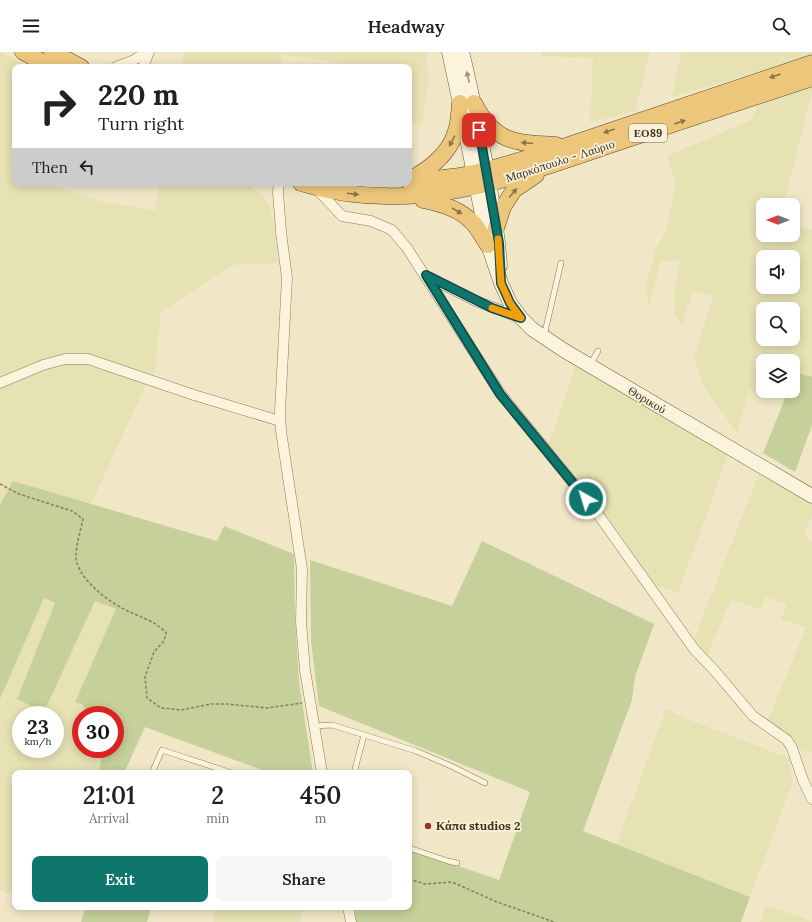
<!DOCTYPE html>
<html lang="en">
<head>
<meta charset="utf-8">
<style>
	body { margin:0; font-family:Lora,serif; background:#f6f6f6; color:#202124; height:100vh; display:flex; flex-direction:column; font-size:15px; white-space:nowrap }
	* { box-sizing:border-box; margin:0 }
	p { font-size:13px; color:#757577 }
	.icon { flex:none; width:22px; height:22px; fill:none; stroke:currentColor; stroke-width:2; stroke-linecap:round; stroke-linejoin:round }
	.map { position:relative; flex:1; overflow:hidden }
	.sheet { position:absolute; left:12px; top:718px; width:400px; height:140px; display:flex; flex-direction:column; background:#fff; border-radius:8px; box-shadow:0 2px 10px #0003 }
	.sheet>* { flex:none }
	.banner { position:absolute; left:12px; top:12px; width:400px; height:122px; border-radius:8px; box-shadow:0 2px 10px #0003; background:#fff; color:#202124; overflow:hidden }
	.needle { width:26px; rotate:270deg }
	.fabs { position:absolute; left:756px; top:146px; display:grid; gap:8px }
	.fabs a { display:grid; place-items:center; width:44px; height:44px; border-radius:8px; background:#fff; box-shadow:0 2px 10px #0003; font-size:20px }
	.speed { position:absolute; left:12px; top:654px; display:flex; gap:8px; font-size:20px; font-weight:700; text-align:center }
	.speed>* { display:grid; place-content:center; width:52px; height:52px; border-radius:50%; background:#fff; box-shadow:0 2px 10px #0003; line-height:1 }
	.speed small { font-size:10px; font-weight:400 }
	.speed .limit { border:6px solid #d22; background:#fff; color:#111 }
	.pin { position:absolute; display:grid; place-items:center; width:34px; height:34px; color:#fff; margin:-17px; border-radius:8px; box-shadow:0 2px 6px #0006 }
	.me { position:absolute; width:44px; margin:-22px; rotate:321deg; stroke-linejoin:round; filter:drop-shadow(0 0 3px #0008) }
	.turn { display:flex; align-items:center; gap:14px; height:84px; padding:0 20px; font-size:18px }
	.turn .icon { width:52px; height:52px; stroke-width:2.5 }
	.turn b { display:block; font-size:28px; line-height:34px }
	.then { display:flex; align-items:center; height:38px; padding:0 20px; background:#0003; gap:8px; font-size:15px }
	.eta { display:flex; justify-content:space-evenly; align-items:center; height:68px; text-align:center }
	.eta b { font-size:24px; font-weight:600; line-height:28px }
	.action { display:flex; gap:8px; margin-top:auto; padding:8px 20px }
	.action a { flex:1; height:46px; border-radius:8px; background:#0f766e; color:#fff; font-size:16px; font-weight:600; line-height:46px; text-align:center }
	.action a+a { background:#f6f6f6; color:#202124 }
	header { display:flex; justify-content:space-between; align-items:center; height:52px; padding:0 20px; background:#fff; font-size:18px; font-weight:600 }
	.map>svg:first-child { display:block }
	.farmland { fill:#e7e2b4; fill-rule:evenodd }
	.green { fill:#c6d09a }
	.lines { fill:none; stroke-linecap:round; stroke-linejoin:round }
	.service-casing { stroke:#8e795b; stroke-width:6 }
	.minor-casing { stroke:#8e795b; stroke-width:11 }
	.secondary-casing { stroke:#705a3e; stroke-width:15 }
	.trunk-casing { stroke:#5c472f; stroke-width:17 }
	.path { stroke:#8e795b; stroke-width:1.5; stroke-dasharray:3 2; stroke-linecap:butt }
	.service { stroke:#fbf3db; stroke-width:5 }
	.minor { stroke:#fbf3db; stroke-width:10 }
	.secondary { stroke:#fbf3db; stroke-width:14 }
	.trunk { stroke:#ecc67a; stroke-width:16 }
	.oneway { fill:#8c7448 }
	.oneway2 { fill:#9c927d }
	.route-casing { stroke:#0a4d48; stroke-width:10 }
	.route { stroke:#0f766e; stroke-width:7 }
	.slow { stroke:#f59e0b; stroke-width:7 }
	.poi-dot { fill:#a02e27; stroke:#f8f0d7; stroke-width:1.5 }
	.labels { text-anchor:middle; stroke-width:3.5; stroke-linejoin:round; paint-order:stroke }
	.shield { fill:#f8f0d7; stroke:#756a56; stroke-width:1 }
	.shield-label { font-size:11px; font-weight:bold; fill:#3d301f }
	.street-label { font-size:12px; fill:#3d301f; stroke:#f8f0d7 }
	.poi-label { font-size:12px; font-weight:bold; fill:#3d301f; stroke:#f8f0d7; text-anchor:start }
</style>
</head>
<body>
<header><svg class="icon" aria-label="menu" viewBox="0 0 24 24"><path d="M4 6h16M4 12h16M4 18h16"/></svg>Headway<svg class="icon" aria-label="search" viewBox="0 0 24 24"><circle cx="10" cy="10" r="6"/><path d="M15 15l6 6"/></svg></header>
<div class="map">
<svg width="812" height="870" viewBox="0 0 812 870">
	<rect width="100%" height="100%" fill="#f1e7c7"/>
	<!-- farmland -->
	<g class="farmland">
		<polygon points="0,0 32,15 15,15 15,131 41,131 107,151 155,158 160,131 244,131 252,135 265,147 269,154 274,172 278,211 232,213 161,260 155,318 144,337 91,452 13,429 0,453"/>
		<polygon points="184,0 427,0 428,32 422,72 409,70 409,15 337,15 338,10 283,3 280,15 182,15"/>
		<polygon points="542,0 650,0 635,59 590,71 593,6 541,4"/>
		<polygon points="681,0 812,0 812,4 672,45"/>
		<path d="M812,35V40L784,153H763V183H793V173L812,178V325L796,320L793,326V309H763V339H788L784,348L749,338L737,381L702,332L694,307L713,244L693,239L682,272L674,263L675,237L680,208L661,210L648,254L646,233L656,196L666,180L676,131L667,104L752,68L758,53ZM763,205H793V235H763ZM763,257H793V287H763Z"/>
		<polygon points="575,314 728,400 728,403 678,541 655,533 610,468 548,394"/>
		<polygon points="759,422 812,451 812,463 805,480 809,488 812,490 812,701 799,698 790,684 767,670 806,576 781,567 787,552 766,545 760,558 731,547 707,604 694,586"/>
		<path d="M44,546L55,551L17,646L44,659L95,549L116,557L75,650L83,653L87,663H81V697H99L102,704L99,721H15V845L0,837V647ZM21,663H55V697H21Z"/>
		<polygon points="666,657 687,667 789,706 792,732 750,845 616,793"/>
		<polygon points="766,853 798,864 812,870 760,870"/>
		<polygon points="216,855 303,855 300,870 213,870"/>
	</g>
	<!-- green -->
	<g class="green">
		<polygon points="795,320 812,325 812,373 795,420 763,401 788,339 793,339 793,326"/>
		<polygon points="13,429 217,489 224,474 294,502 295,567 299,630 313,721 270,721 145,675 124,721 99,721 102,704 99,697 115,697 115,663 87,663 83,653 75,650 116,557 95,549 44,660 17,647 55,551 44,546 0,647 0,453"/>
		<polygon points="482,489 654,572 635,625 632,648 583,779 750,845 741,870 356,870 355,855 409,855 409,797 499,828 530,740 319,654 311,589 310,508 452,554"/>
		<polygon points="86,855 151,855 147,870 81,870"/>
	</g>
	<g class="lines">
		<!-- service casing -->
		<g class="service-casing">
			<g id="service">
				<polyline points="544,284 561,211"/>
				<polyline points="590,313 598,299"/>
				<polyline points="314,674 332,673 416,699 451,714 485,731"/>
				<polyline points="152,721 162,698 232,721"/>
				<polyline points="354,721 364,683"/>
				<polyline points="409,796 448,809 457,811"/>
			</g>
		</g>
		<!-- minor casing -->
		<g class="minor-casing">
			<g id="minor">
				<polyline points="116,15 132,9 147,0"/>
				<polyline points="143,15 149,0"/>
				<polyline points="279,131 278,140 281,180 287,226 280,359 281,379 302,517 301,570 305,618 322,721"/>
				<polyline points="316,136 342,164 371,169 392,178 407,196 500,341 595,458 694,597 714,618 753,664 787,688 792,696 803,728 812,747"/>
				<polyline points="426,224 476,249 521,266"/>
				<polyline points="0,331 43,313 65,307 88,307 194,343 280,369"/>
				<polyline points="348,855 351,870"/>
			</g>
		</g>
		<!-- secondary casing -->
		<g class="secondary-casing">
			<g id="secondary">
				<polyline points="449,0 460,51 488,193 501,231 510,251 521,266 532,277 565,299 812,444"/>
				<path d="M462,0C471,36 478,72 485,108C491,143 498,178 500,214"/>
			</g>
		</g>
		<!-- trunk casing -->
		<g class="trunk-casing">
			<g id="trunk">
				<polyline points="23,0 52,15"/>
				<polyline points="52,0 81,15"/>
				<path d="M474,51C494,91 516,91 556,93"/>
				<path d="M409,128C428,118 448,103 455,82C459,73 459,61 460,51"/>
				<polyline points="409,130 460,124 487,118 545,101 812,11"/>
				<path d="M301,131C414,166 516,125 622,89C686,68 749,47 812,26"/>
				<path d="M423,148C442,152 461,157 474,172C479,178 483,186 488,193"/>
				<polyline points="496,176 503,155 514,138 536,123"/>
			</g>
		</g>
		<!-- path -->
		<g class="path">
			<path d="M0,432L19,442L72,459L83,467C81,477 76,493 76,503C75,526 111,552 130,560C143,566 157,570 166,581L164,589L154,600L145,625L147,646L161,656L181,658L211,652H227L267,656L302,651"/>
			<polyline points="409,827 425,832 452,830 497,850 554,870"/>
		</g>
		<!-- service -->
		<use href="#service" class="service"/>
		<!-- minor -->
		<use href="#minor" class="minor"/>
		<!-- secondary -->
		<use href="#secondary" class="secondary"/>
		<!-- trunk -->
		<use href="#trunk" class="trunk"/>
	</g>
	<!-- one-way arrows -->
	<defs><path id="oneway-solid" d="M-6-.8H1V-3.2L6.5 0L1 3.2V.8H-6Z"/></defs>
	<g class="oneway">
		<use href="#oneway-solid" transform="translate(775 24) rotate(161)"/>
		<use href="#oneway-solid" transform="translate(680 70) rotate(-19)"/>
		<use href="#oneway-solid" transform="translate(609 79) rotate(161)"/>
		<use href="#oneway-solid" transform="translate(452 89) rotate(118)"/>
		<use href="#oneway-solid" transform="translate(527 91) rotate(-176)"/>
		<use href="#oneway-solid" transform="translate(513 141) rotate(-50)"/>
		<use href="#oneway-solid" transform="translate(353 142) rotate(7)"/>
		<use href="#oneway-solid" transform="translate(457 159) rotate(31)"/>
	</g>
	<use class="oneway2" href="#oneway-solid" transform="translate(468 25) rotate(-103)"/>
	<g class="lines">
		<!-- route casing -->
		<g class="route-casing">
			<polyline id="route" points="479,78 499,191 501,231 510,251 521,266 492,256 426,223 500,342 586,447"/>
		</g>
		<!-- route -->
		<use href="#route" class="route"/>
		<!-- slow -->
		<polyline class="slow" points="492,256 521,266 510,251 501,231 498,187"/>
	</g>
	<!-- markers -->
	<circle class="poi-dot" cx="428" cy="774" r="4"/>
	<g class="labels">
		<!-- shield labels -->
		<rect class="shield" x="629" y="72" width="38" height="18" rx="3"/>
		<g class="shield-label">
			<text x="648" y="85">ΕΟ89</text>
		</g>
		<!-- street labels -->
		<g class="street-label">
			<text transform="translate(560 109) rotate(-18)" y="4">Μαρκόπουλο - Λαύριο</text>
			<text transform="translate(647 348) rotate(31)" y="4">Θορικού</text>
		</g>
		<!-- poi labels -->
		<g class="poi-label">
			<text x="436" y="778">Κάπα studios 2</text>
		</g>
	</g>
</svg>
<div class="fabs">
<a><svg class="needle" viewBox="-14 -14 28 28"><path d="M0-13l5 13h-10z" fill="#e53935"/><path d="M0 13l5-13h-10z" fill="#757577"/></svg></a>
<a><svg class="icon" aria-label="sound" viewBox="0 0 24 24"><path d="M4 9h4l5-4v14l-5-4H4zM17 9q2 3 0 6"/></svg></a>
<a><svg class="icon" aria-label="search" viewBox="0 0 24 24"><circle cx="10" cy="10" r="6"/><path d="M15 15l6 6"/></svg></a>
<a><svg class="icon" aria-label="layers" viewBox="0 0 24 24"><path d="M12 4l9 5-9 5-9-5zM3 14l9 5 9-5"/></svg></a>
</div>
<div class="speed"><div>23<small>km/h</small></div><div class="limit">30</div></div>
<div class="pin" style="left:479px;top:78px;background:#d93025"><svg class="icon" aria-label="arrive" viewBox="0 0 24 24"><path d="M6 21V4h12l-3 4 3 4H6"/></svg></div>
<svg class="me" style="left:586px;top:447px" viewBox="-20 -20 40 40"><circle r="17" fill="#0f766e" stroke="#fff" stroke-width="3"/><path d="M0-11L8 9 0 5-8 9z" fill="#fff"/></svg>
<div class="banner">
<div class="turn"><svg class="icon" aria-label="right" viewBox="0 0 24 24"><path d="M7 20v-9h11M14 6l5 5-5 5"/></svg><div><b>220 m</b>Turn right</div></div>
<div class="then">Then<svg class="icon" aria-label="left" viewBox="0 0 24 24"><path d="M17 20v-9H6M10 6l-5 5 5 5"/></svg></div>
</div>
<section class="sheet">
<div class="eta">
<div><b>21:01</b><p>Arrival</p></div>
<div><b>2</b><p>min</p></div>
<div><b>450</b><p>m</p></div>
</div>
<div class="action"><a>Exit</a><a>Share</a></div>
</section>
</div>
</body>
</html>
